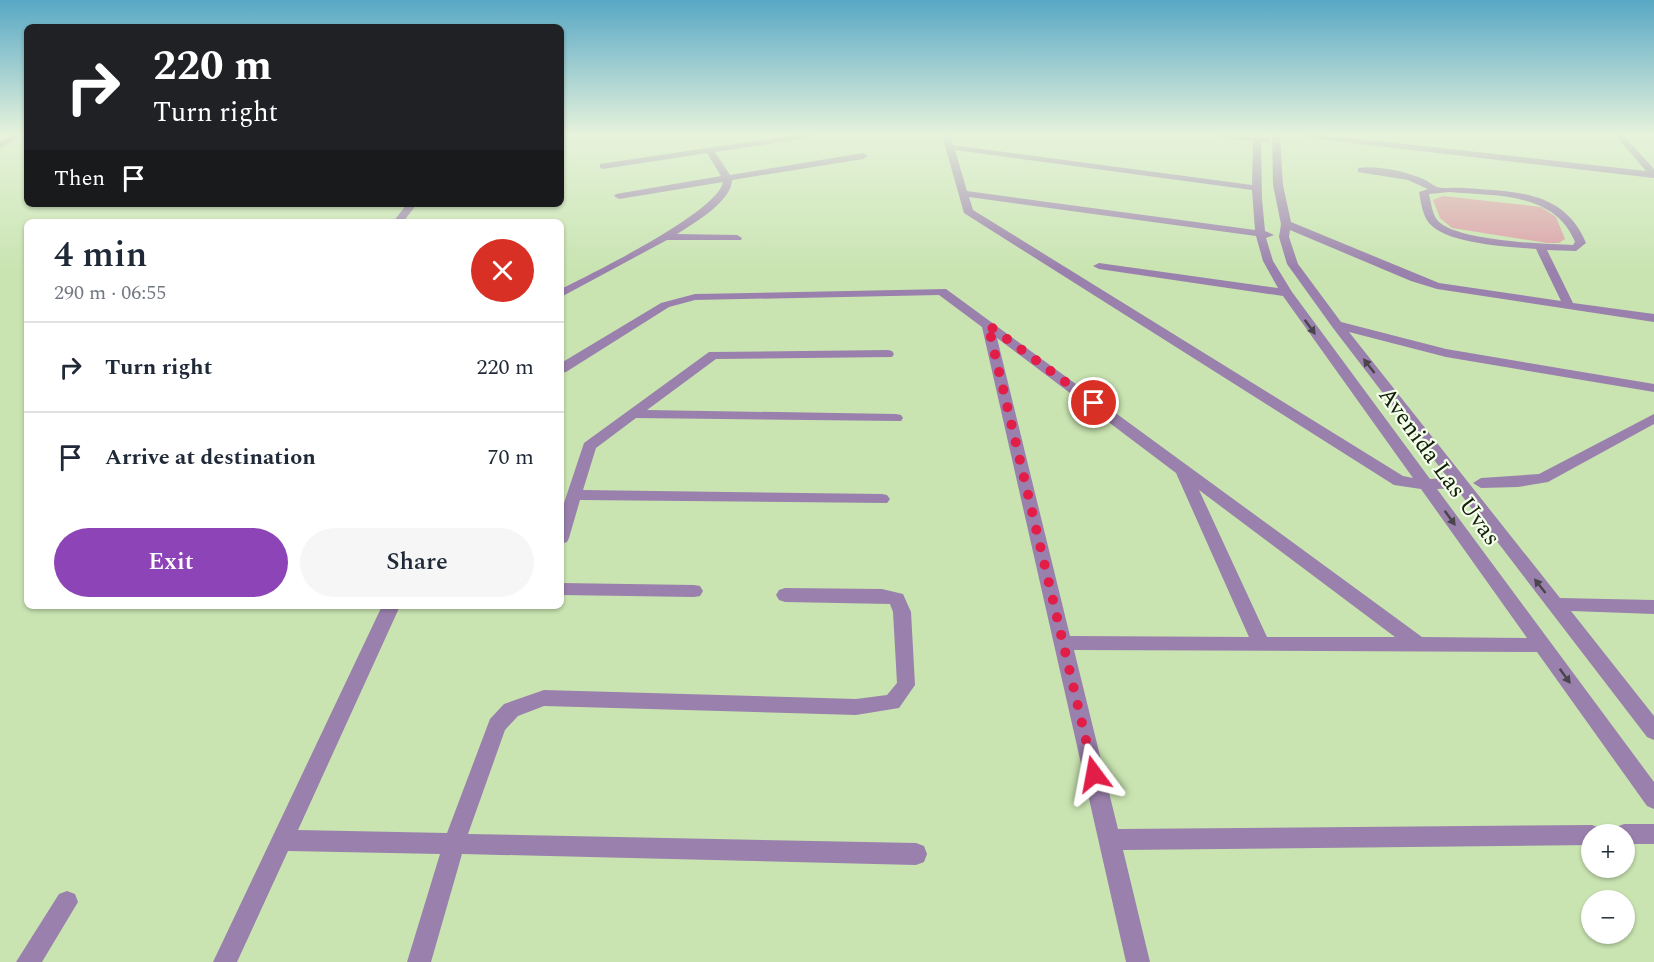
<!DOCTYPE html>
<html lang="en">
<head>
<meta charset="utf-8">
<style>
	body { margin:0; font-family:Spectral,serif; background:#f6f6f7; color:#1f2937; height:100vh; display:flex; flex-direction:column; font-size:22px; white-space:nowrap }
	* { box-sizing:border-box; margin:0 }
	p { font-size:20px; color:#747a83 }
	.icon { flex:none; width:33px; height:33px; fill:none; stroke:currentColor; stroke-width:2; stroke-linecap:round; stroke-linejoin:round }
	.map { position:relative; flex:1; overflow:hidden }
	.sheet { position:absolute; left:24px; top:219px; width:540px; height:390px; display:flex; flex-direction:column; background:#fff; border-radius:9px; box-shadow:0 2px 4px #0004 }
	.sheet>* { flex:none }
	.top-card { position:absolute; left:24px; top:24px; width:540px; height:183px; border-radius:9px; box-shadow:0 2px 4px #0004; background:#202124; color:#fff; overflow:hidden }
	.controls { position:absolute; left:1581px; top:824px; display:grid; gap:12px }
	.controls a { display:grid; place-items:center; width:54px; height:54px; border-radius:50%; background:#fff; box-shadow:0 2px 4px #0004; font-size:30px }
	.pin { position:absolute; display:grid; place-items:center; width:51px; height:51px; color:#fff; margin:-26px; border:3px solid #fff; border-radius:50%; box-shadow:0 2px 6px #0007 }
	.me { position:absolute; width:66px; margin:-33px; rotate:347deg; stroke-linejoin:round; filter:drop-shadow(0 0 4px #0008) }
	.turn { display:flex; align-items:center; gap:21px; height:126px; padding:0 30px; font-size:27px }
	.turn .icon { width:78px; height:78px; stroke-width:2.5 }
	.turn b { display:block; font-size:42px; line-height:51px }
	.then { display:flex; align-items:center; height:57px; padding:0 30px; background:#0003; gap:12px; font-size:22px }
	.round { display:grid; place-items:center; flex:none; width:63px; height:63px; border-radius:32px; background:#f6f6f7 }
	.headline { display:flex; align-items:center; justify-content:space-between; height:102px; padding:0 30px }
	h1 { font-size:36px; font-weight:600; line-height:45px }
	.button { display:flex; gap:12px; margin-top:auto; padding:12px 30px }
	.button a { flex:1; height:69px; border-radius:36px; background:#8d44b7; color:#fff; font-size:24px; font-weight:600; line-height:69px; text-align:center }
	.button a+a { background:#f6f6f7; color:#1f2937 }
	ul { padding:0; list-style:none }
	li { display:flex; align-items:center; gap:18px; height:90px; padding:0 30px; border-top:2px solid #e0e1e3 }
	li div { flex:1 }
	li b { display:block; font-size:22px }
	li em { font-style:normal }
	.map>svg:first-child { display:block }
	.green { fill:#db9ea6 }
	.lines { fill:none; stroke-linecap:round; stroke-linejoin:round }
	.minor { fill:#9a80ac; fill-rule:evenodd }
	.oneway { fill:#4a454b }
	.route { stroke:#e11d48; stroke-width:10; stroke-dasharray:0 18 }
	.labels { text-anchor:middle; stroke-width:4.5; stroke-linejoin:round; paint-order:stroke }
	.street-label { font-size:24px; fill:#151e0b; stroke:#f3ffea }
</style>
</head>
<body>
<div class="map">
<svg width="1654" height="962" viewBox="0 0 1654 962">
	<rect width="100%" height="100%" fill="#c9e4b1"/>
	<!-- green -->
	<polygon class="green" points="1443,196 1541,207 1556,217 1565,239 1559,243 1547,243 1452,228 1440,218 1433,200"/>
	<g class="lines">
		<!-- minor -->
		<g class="minor">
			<polygon points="13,135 23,135 0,148 0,142"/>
			<path d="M794,135H813L809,138L715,152L730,175L863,153L868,156L863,159L732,180C732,201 693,224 677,234L737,235L742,238L741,240H667L561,297V289C591,274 718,212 723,182L619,199L614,196L616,194L721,176L707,153L603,169L600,168V164Z"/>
			<path d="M942,135H950L953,145L1252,185L1253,141L1220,138L1216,135H1261V137L1270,138V142H1261L1262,199L1265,231L1274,235L1266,238L1273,261L1292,292L1430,479L1448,478L1333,328L1287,264L1279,237L1281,224L1273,185L1272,135H1280L1283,185L1291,222L1439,283L1561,301L1536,249C1510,247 1446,244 1429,223C1422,214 1421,202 1419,192L1428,189L1408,180L1358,172V168C1376,165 1404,171 1421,178C1427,180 1432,185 1437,187C1444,189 1457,187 1465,188C1515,192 1564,190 1586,243L1576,251L1547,250L1573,303L1654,314V322L1437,289L1411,281L1290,230L1289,237L1298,264L1341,322L1446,349L1654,384V392L1446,357L1349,332L1560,598L1654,600V614L1571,611L1654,716V740L1647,737L1456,488L1437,489L1654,782V809L1647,806L1537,652L1074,650L1118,829L1592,825L1600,828L1602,834H1592V845L1123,850L1150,962H1126L982,327L939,295L695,300L669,307L566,372L561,373V363L661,303L695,294L946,289L1422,637L1527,638L1421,489L1394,485L964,213ZM955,150L1252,190L1255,230L967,191ZM1449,192C1496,196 1555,192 1575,242L1573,245C1545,244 1457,241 1438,221C1432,214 1431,202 1429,194ZM969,197L1256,236L1263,261L1278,288L1099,263L1093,266L1099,269L1283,296L1413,478L1403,476L973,210ZM997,338L1176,473L1249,637L1070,636ZM1199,490L1395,637H1267Z"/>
			<polygon points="1303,135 1327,135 1646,171 1615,135 1623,135 1654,169 1654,178 1307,138"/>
			<polygon points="407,204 417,204 403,222 393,222"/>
			<polygon points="888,350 892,351 894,354 892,357 716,359 647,410 896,414 901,415 903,418 901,421 636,418 596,448 583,490 882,494 887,495 890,499 887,503 580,500 569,538 567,542 561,544 561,512 584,443 709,352"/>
			<polygon points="1654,414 1654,424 1548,482 1518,487 1481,488 1473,483 1481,478 1539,474"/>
			<polygon points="561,583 694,585 700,586 703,591 700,596 694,597 561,595"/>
			<polygon points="785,588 882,589 903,594 911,612 915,685 899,708 856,715 544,706 518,716 505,730 468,834 916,843 924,846 927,854 924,862 916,865 462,854 431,962 407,962 440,854 288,851 237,962 213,962 382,606 400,606 298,830 447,833 490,719 504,704 544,690 856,699 887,695 897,683 893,612 890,604 785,602 779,600 776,595 779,590"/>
			<polygon points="1624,824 1654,824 1654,844 1624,844 1624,834 1613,834 1616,827"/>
			<polygon points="67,891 75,894 78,902 42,962 16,962 59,894"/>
		</g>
	</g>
	<!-- one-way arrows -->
	<defs><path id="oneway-solid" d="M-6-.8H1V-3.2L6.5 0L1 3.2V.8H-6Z" transform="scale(1.5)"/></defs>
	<g class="oneway">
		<use href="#oneway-solid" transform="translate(1310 327) rotate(54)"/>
		<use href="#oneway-solid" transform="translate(1369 366) rotate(-128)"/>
		<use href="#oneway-solid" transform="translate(1450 518) rotate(54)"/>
		<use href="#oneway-solid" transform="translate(1540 586) rotate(-128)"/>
		<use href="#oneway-solid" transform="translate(1565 676) rotate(54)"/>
	</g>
	<!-- sky -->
	<linearGradient id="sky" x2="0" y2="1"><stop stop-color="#58a8c5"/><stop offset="0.5" stop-color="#e7f3dc"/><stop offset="1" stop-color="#e7f3dc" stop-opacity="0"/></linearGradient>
	<rect width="1654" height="269" fill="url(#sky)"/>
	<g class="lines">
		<!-- route -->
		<polyline class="route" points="1094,403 988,325 1094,774"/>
	</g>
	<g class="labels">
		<!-- street labels -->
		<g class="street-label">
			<text transform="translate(1440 466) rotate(54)" y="8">Avenida Las Uvas</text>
		</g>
	</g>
</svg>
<div class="controls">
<a>+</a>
<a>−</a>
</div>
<div class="pin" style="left:1094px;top:403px;background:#d93025"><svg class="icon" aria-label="arrive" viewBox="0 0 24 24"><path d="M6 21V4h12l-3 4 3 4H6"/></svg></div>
<svg class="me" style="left:1094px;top:774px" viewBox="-20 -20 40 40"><path d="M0-17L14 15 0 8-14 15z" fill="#e11d48" stroke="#fff" stroke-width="4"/></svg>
<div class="top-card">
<div class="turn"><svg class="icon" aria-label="right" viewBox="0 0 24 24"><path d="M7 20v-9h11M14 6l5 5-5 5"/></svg><div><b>220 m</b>Turn right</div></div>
<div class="then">Then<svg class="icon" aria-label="arrive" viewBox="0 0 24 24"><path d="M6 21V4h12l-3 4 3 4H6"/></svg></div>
</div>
<section class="sheet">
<div class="headline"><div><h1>4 min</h1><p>290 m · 06:55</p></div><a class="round" style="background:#d93025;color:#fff"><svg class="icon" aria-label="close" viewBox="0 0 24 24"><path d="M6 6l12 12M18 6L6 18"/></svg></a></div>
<ul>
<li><svg class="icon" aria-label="right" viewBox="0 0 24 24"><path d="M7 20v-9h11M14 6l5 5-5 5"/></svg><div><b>Turn right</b></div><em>220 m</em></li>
<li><svg class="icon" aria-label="arrive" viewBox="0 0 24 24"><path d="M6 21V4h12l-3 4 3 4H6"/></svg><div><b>Arrive at destination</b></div><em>70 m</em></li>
</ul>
<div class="button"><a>Exit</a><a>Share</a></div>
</section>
</div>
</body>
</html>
